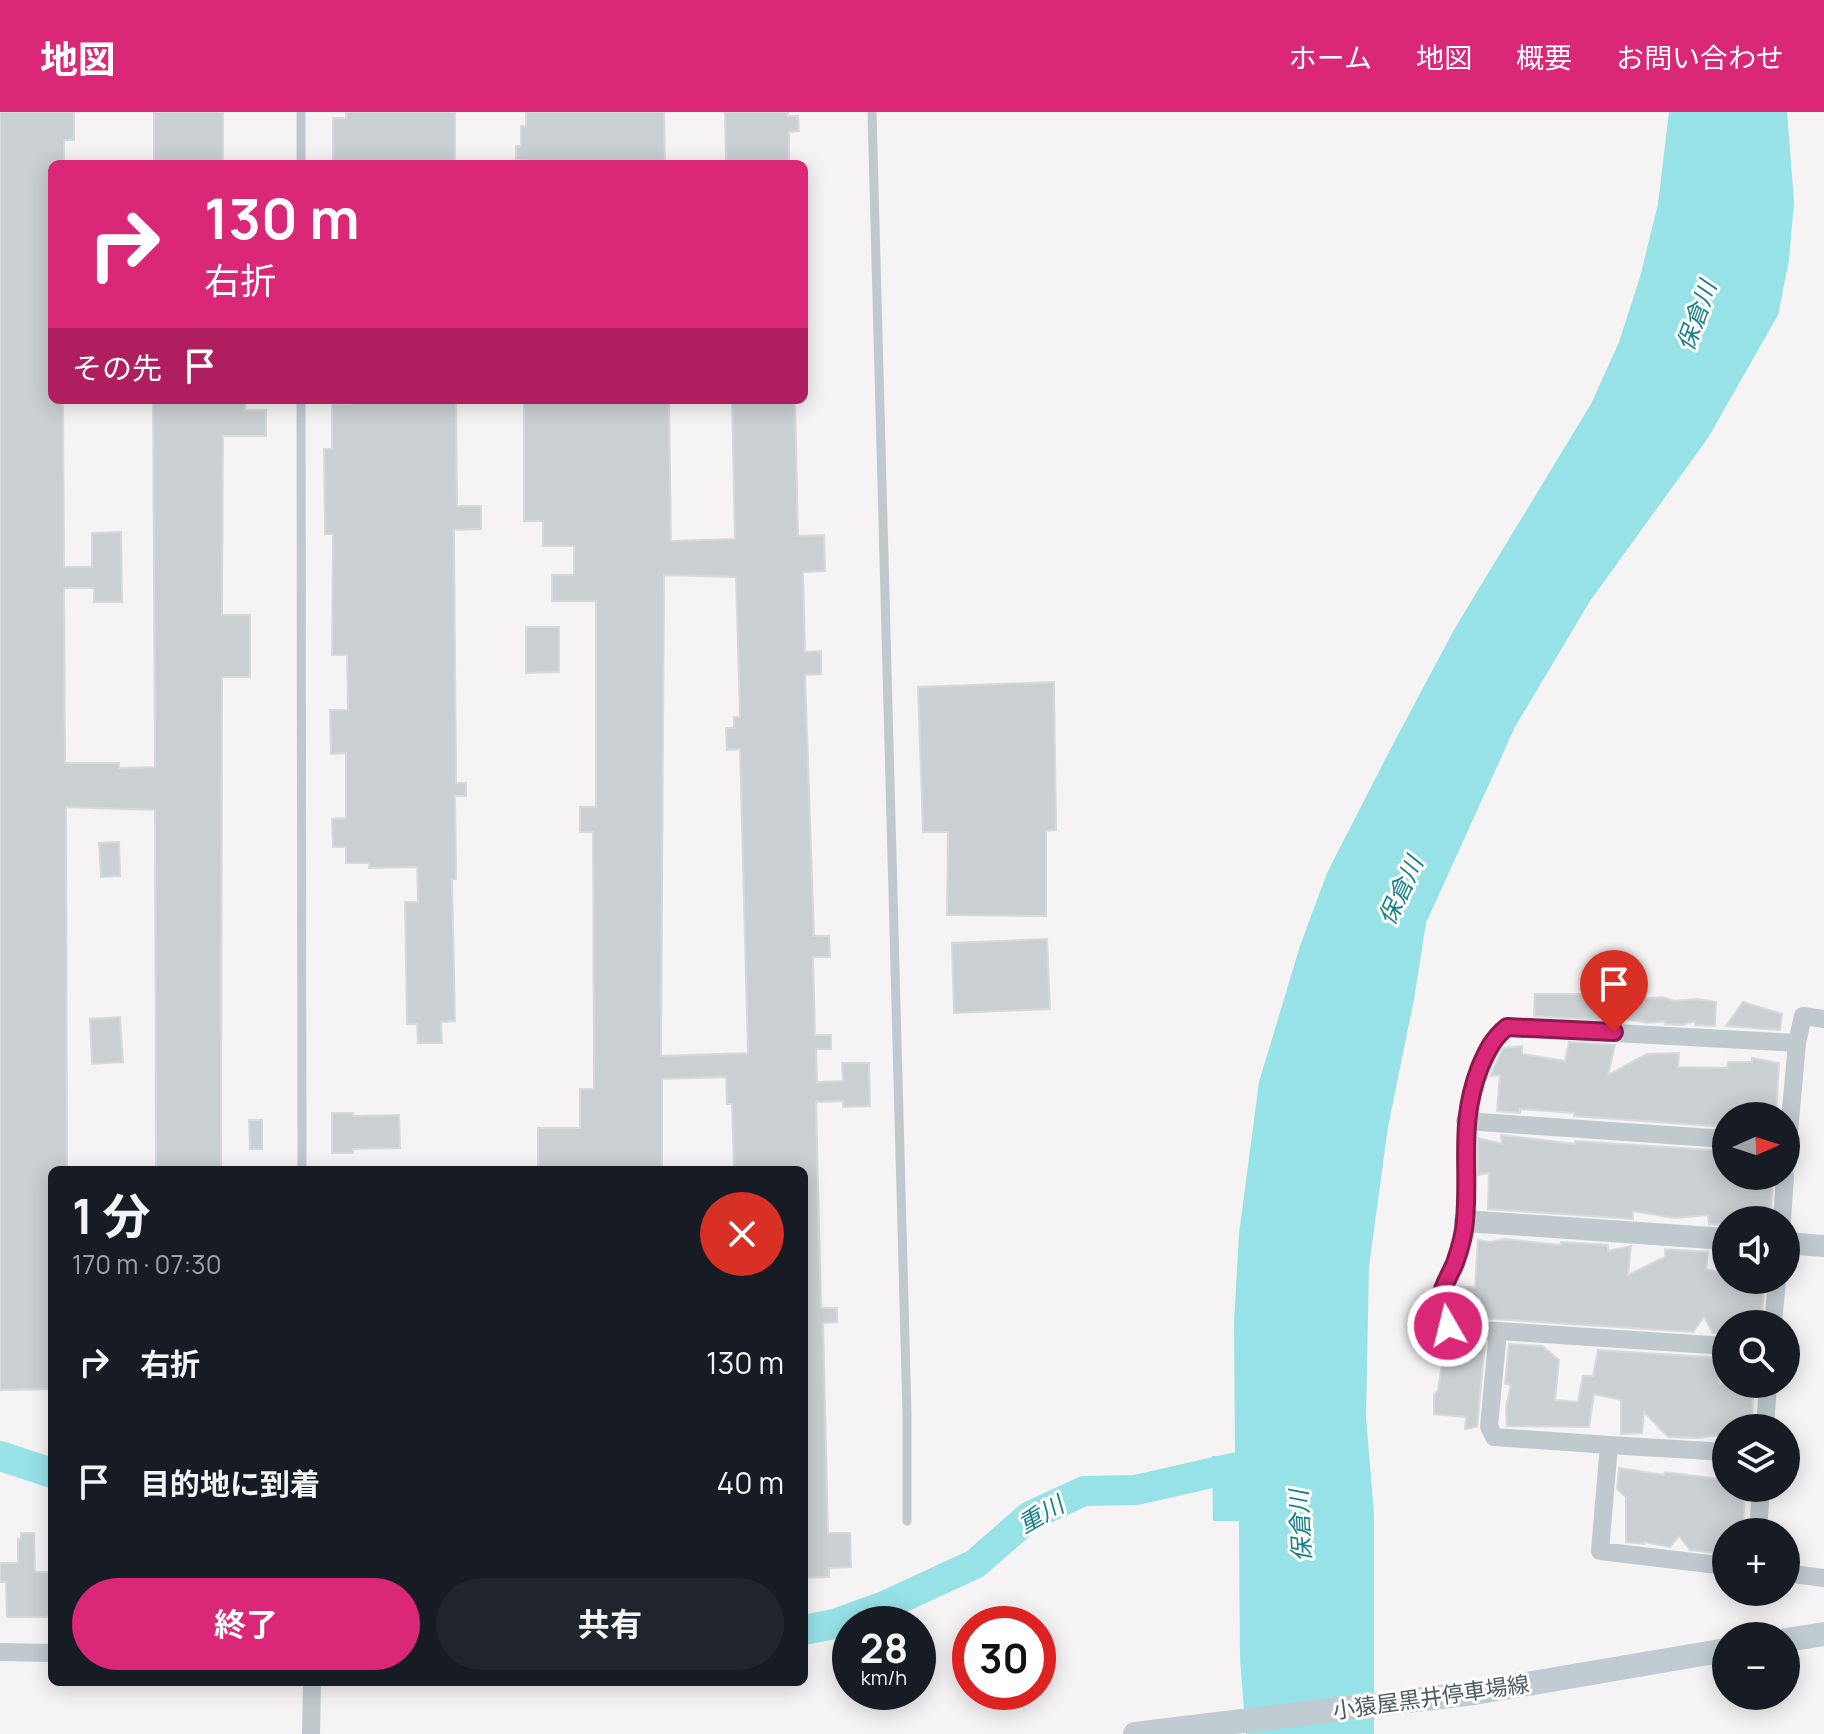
<!DOCTYPE html>
<html lang="ja">
<head>
<meta charset="utf-8">
<style>
	body { margin:0; font-family:Manrope,"Noto Sans JP",sans-serif; background:#20242c; color:#f1f3f6; height:100vh; display:flex; flex-direction:column; font-size:30px; white-space:nowrap }
	* { box-sizing:border-box; margin:0 }
	p { font-size:26px; color:#9ea1a6 }
	.icon { flex:none; width:44px; height:44px; fill:none; stroke:currentColor; stroke-width:2; stroke-linecap:round; stroke-linejoin:round }
	.map { position:relative; flex:1; overflow:hidden }
	.details { position:absolute; left:48px; top:1054px; width:760px; height:520px; display:flex; flex-direction:column; background:#171b24; border-radius:12px; box-shadow:0 4px 20px #0003 }
	.details>* { flex:none }
	.hud { position:absolute; left:48px; top:48px; width:760px; height:244px; border-radius:12px; box-shadow:0 4px 20px #0003; background:#db2777; color:#fff; overflow:hidden }
	.needle { width:52px; rotate:87deg }
	.controls { position:absolute; left:1712px; top:990px; display:grid; gap:16px }
	.controls a { display:grid; place-items:center; width:88px; height:88px; border-radius:50%; background:#171b24; box-shadow:0 4px 20px #0003; font-size:40px }
	.speed { position:absolute; left:832px; top:1494px; display:flex; gap:16px; font-size:40px; font-weight:700; text-align:center }
	.speed>* { display:grid; place-content:center; width:104px; height:104px; border-radius:50%; background:#171b24; box-shadow:0 4px 20px #0003; line-height:1 }
	.speed small { font-size:20px; font-weight:400 }
	.speed .limit { border:12px solid #d22; background:#fff; color:#111 }
	.pin { position:absolute; display:grid; place-items:center; width:68px; height:68px; color:#fff; margin:-82px -34px; border-radius:50% 50% 50% 0; rotate:-45deg; box-shadow:0 0 8px #0007 }
	.pin .icon { rotate:45deg }
	.me { position:absolute; width:88px; margin:-44px; rotate:352deg; stroke-linejoin:round; filter:drop-shadow(0 0 6px #0008) }
	.turn { display:flex; align-items:center; gap:28px; height:168px; padding:0 24px; font-size:36px }
	.turn .icon { width:104px; height:104px; stroke-width:2.5 }
	.turn b { display:block; font-size:56px; line-height:68px }
	.then { display:flex; align-items:center; height:76px; padding:0 24px; background:#0003; gap:16px; font-size:30px }
	.round { display:grid; place-items:center; flex:none; width:84px; height:84px; border-radius:42px; background:#20242c }
	.headline { display:flex; align-items:center; justify-content:space-between; height:136px; padding:0 24px }
	h1 { font-size:48px; font-weight:700; line-height:60px }
	.cta { display:flex; gap:16px; margin-top:auto; padding:16px 24px }
	.cta a { flex:1; height:92px; border-radius:48px; background:#db2777; color:#fff; font-size:32px; font-weight:700; line-height:92px; text-align:center }
	.cta a+a { background:#20242c; color:#f1f3f6 }
	ul { padding:0; list-style:none }
	li { display:flex; align-items:center; gap:24px; height:120px; padding:0 24px }
	li div { flex:1 }
	li b { display:block; font-size:30px }
	li em { font-style:normal }
	header { display:flex; align-items:center; gap:48px; box-sizing:border-box; height:112px; padding:0 40px; background:#db2777; color:#fff }
	header strong { font-size:38px }
	nav { display:flex; gap:44px; margin-inline-start:auto; font-size:28px }
	.map>svg:first-child { display:block }
	.water { fill:#97e2e7 }
	.lines { fill:none; stroke-linecap:round; stroke-linejoin:round }
	.stream { stroke:#97e2e7; stroke-width:5 }
	.river { stroke:#97e2e7; stroke-width:30 }
	.building { fill:#cacfd1; stroke:#d7dadd; stroke-width:2; fill-rule:evenodd }
	.service { stroke:#bfc9ce; stroke-width:9 }
	.minor { stroke:#bfc9ce; stroke-width:18 }
	.tertiary { stroke:#bfc9ce; stroke-width:22 }
	.secondary { stroke:#c0cbd2; stroke-width:24 }
	.route-casing { stroke:#8e194d; stroke-width:20 }
	.route { stroke:#db2777; stroke-width:14 }
	.labels { text-anchor:middle; stroke-width:6; stroke-linejoin:round; paint-order:stroke }
	.street-label { font-size:22px; fill:#4b595f; stroke:#fff }
	.water-label { font-size:24px; font-style:italic; fill:#178187; stroke:#fff }
</style>
</head>
<body>
<header>
<strong>地図</strong>
<nav><a>ホーム</a><a>地図</a><a>概要</a><a>お問い合わせ</a></nav>
</header>
<div class="map">
<svg width="1824" height="1622" viewBox="0 0 1824 1622">
	<rect width="100%" height="100%" fill="#f5f3f3"/>
	<!-- water -->
	<polygon class="water" points="1669,0 1787,0 1794,90 1789,148 1778,203 1708,326 1590,489 1515,615 1426,811 1414,887 1388,1015 1369,1154 1366,1305 1374,1402 1374,1622 1246,1622 1240,1547 1239,1409 1213,1409 1212,1344 1235,1344 1234,1211 1239,1122 1259,970 1300,834 1327,761 1391,636 1455,516 1591,292 1619,230 1640,165 1658,92"/>
	<g class="lines">
		<!-- stream -->
		<polyline class="stream" points="0,1333 9,1346"/>
		<!-- river -->
		<g class="river">
			<polyline points="0,1344 52,1361"/>
			<polyline points="804,1518 834,1512 884,1494 975,1452 1030,1404 1084,1379 1136,1378 1251,1352"/>
		</g>
	</g>
	<!-- building -->
	<g class="building">
		<polygon points="0,0 74,0 74,28 64,28 64,52 52,52 52,288 63,288 64,455 92,455 92,421 121,420 122,490 94,490 94,476 64,476 65,651 119,651 119,656 155,655 153,288 245,288 245,298 266,298 266,324 223,324 222,503 250,503 250,565 222,565 221,1058 156,1058 155,698 66,695 67,1058 52,1058 52,1277 0,1278"/>
		<rect x="154" y="0" width="69" height="52"/>
		<polygon points="346,0 455,0 455,52 333,52 333,6 346,6"/>
		<polygon points="526,0 664,0 665,52 527,52 527,48 516,48 516,34 521,34 521,14 526,14"/>
		<polygon points="725,0 788,0 788,4 798,4 799,19 789,20 789,52 726,52"/>
		<polygon points="350,288 456,288 457,394 481,394 481,417 454,418 456,671 466,671 466,684 455,684 456,767 452,767 455,909 441,910 442,931 418,931 417,912 407,912 405,790 418,790 417,755 369,756 369,751 346,751 346,735 333,735 332,707 346,706 346,641 331,642 330,598 348,598 347,543 332,543 333,422 325,422 324,337 332,337 332,292 350,292"/>
		<path d="M524,288H669L671,429L735,427L732,288H795L798,424L824,423L825,459L803,460L805,540L821,539V562L805,563L814,824H829L830,845H813L815,923H831V937H816L817,970L843,969L842,951H869L870,994L843,995V989L816,990L821,1196H837V1210L823,1211L828,1421H850L851,1455L829,1456V1465L804,1466V1058H734L732,992H727L726,965L662,967V1058H538V1016H580V977H594L593,720H580V695H596V489H552V463H574V434H543V409H524ZM664,463L736,465L740,605H734V616H726L727,638L740,637L748,941L661,944Z"/>
		<polygon points="526,515 559,515 559,560 526,561"/>
		<polygon points="1054,570 1056,718 1046,719 1046,804 947,803 948,720 923,720 918,575"/>
		<polygon points="119,730 120,764 101,765 99,731"/>
		<polygon points="1047,827 1050,897 954,901 952,831"/>
		<polygon points="1535,882 1623,882 1640,887 1662,885 1674,889 1697,887 1716,890 1715,914 1695,913 1695,909 1682,913 1665,912 1666,909 1648,911 1621,906 1620,909 1534,904"/>
		<polygon points="1743,890 1782,902 1780,918 1726,914"/>
		<polygon points="120,905 123,950 92,952 90,907"/>
		<polygon points="1569,930 1615,933 1608,963 1647,942 1679,941 1678,955 1727,956 1728,950 1752,950 1752,946 1779,951 1776,1004 1726,1004 1726,1015 1574,1004 1574,1001 1520,997 1520,1001 1497,999 1500,963 1490,964 1503,936 1522,934 1522,942 1565,949"/>
		<polygon points="332,1001 353,1001 353,1004 399,1003 400,1036 353,1037 353,1041 332,1041"/>
		<polygon points="249,1008 262,1008 262,1037 250,1037"/>
		<polygon points="1501,1023 1575,1032 1575,1029 1726,1039 1726,1064 1773,1064 1770,1108 1726,1108 1725,1113 1709,1112 1708,1103 1675,1106 1633,1099 1633,1107 1488,1097 1489,1061 1478,1063 1478,1026 1502,1032"/>
		<polygon points="1505,1127 1560,1133 1561,1130 1608,1133 1608,1139 1631,1134 1628,1163 1665,1145 1665,1137 1708,1140 1706,1157 1726,1162 1726,1168 1765,1168 1761,1212 1726,1212 1726,1222 1713,1221 1704,1205 1693,1220 1480,1206 1481,1199 1456,1200 1452,1189 1457,1175 1475,1175 1478,1128 1490,1130"/>
		<polygon points="1475,1230 1485,1231 1477,1315 1465,1317 1466,1305 1434,1302 1434,1283 1438,1278 1444,1239 1473,1236"/>
		<polygon points="1509,1232 1542,1234 1559,1248 1555,1288 1578,1290 1583,1264 1593,1264 1598,1238 1722,1246 1719,1272 1753,1272 1752,1316 1726,1316 1726,1322 1699,1326 1668,1325 1644,1300 1642,1321 1621,1322 1621,1288 1594,1282 1589,1315 1507,1314 1506,1295 1511,1273 1505,1272"/>
		<polygon points="1619,1356 1664,1363 1665,1360 1726,1368 1726,1376 1745,1376 1743,1420 1726,1420 1726,1442 1690,1438 1679,1424 1670,1435 1644,1430 1644,1432 1626,1430 1626,1385 1617,1377"/>
		<polygon points="21,1421 34,1421 35,1460 52,1460 52,1502 46,1505 7,1505 6,1470 0,1470 0,1451 18,1451 18,1427 21,1427"/>
	</g>
	<g class="lines">
		<!-- service -->
		<g class="service">
			<polyline points="301,0 301,52"/>
			<polyline points="872,0 907,1302 907,1409"/>
			<polyline points="301,288 302,1058"/>
		</g>
		<!-- minor -->
		<g class="minor">
			<polyline points="1797,931 1803,904 1824,907"/>
			<polyline points="1465,1009 1726,1027"/>
			<polyline points="1782,1108 1785,1064"/>
			<polyline points="1773,1212 1777,1168"/>
			<polyline points="1498,1219 1726,1234"/>
			<polyline points="1765,1316 1768,1272"/>
			<polyline points="1609,1333 1726,1340"/>
			<polyline points="1758,1420 1761,1376"/>
			<path d="M1726,1454L1600,1439L1609,1333L1494,1325L1489,1314L1498,1219L1463,1218L1448,1214C1432,1187 1444,1176 1455,1151C1460,1137 1464,1123 1465,1109C1469,1051 1458,1013 1480,955C1487,939 1493,926 1507,915L1797,931L1786,1053"/>
			<polyline points="1786,1461 1824,1466"/>
			<polyline points="0,1540 52,1541"/>
			<polyline points="311,1622 312,1570"/>
		</g>
		<!-- tertiary -->
		<g class="tertiary">
			<polyline points="1465,1109 1726,1127"/>
			<polyline points="1786,1131 1824,1134"/>
		</g>
		<!-- secondary -->
		<g class="secondary">
			<polyline points="1786,1528 1824,1522"/>
			<polyline points="1135,1622 1474,1581 1726,1538"/>
		</g>
	</g>
	<g class="lines">
		<!-- route casing -->
		<g class="route-casing">
			<path id="route" d="M1448,1214C1432,1187 1444,1176 1455,1151C1460,1137 1464,1123 1465,1109C1470,1051 1458,1012 1480,955C1487,939 1493,926 1507,915L1614,920"/>
		</g>
		<!-- route -->
		<use href="#route" class="route"/>
	</g>
	<g class="labels">
		<!-- street labels -->
		<g class="street-label">
			<text transform="translate(1431 1585) rotate(-8)" y="8">小猿屋黒井停車場線</text>
		</g>
		<!-- water labels -->
		<g class="water-label">
			<text transform="translate(1697 204) rotate(-70)" y="8">保倉川</text>
			<text transform="translate(1401 779) rotate(-65)" y="8">保倉川</text>
			<text transform="translate(1041 1403) rotate(-30)" y="8">重川</text>
			<text transform="translate(1301 1414) rotate(-93)" y="8">保倉川</text>
		</g>
	</g>
</svg>
<div class="controls">
<a><svg class="needle" viewBox="-14 -14 28 28"><path d="M0-13l5 13h-10z" fill="#e53935"/><path d="M0 13l5-13h-10z" fill="#9ea1a6"/></svg></a>
<a><svg class="icon" aria-label="sound" viewBox="0 0 24 24"><path d="M4 9h4l5-4v14l-5-4H4zM17 9q2 3 0 6"/></svg></a>
<a><svg class="icon" aria-label="search" viewBox="0 0 24 24"><circle cx="10" cy="10" r="6"/><path d="M15 15l6 6"/></svg></a>
<a><svg class="icon" aria-label="layers" viewBox="0 0 24 24"><path d="M12 4l9 5-9 5-9-5zM3 14l9 5 9-5"/></svg></a>
<a>+</a>
<a>−</a>
</div>
<div class="speed"><div>28<small>km/h</small></div><div class="limit">30</div></div>
<div class="pin" style="left:1614px;top:920px;background:#d93025"><svg class="icon" aria-label="arrive" viewBox="0 0 24 24"><path d="M6 21V4h12l-3 4 3 4H6"/></svg></div>
<svg class="me" style="left:1448px;top:1214px" viewBox="-20 -20 40 40"><circle r="17" fill="#db2777" stroke="#fff" stroke-width="3"/><path d="M0-11L8 9 0 5-8 9z" fill="#fff"/></svg>
<div class="hud">
<div class="turn"><svg class="icon" aria-label="right" viewBox="0 0 24 24"><path d="M7 20v-9h11M14 6l5 5-5 5"/></svg><div><b>130 m</b>右折</div></div>
<div class="then">その先<svg class="icon" aria-label="arrive" viewBox="0 0 24 24"><path d="M6 21V4h12l-3 4 3 4H6"/></svg></div>
</div>
<section class="details">
<div class="headline"><div><h1>1 分</h1><p>170 m · 07:30</p></div><a class="round" style="background:#d93025;color:#fff"><svg class="icon" aria-label="close" viewBox="0 0 24 24"><path d="M6 6l12 12M18 6L6 18"/></svg></a></div>
<ul>
<li><svg class="icon" aria-label="right" viewBox="0 0 24 24"><path d="M7 20v-9h11M14 6l5 5-5 5"/></svg><div><b>右折</b></div><em>130 m</em></li>
<li><svg class="icon" aria-label="arrive" viewBox="0 0 24 24"><path d="M6 21V4h12l-3 4 3 4H6"/></svg><div><b>目的地に到着</b></div><em>40 m</em></li>
</ul>
<div class="cta"><a>終了</a><a>共有</a></div>
</section>
</div>
</body>
</html>
